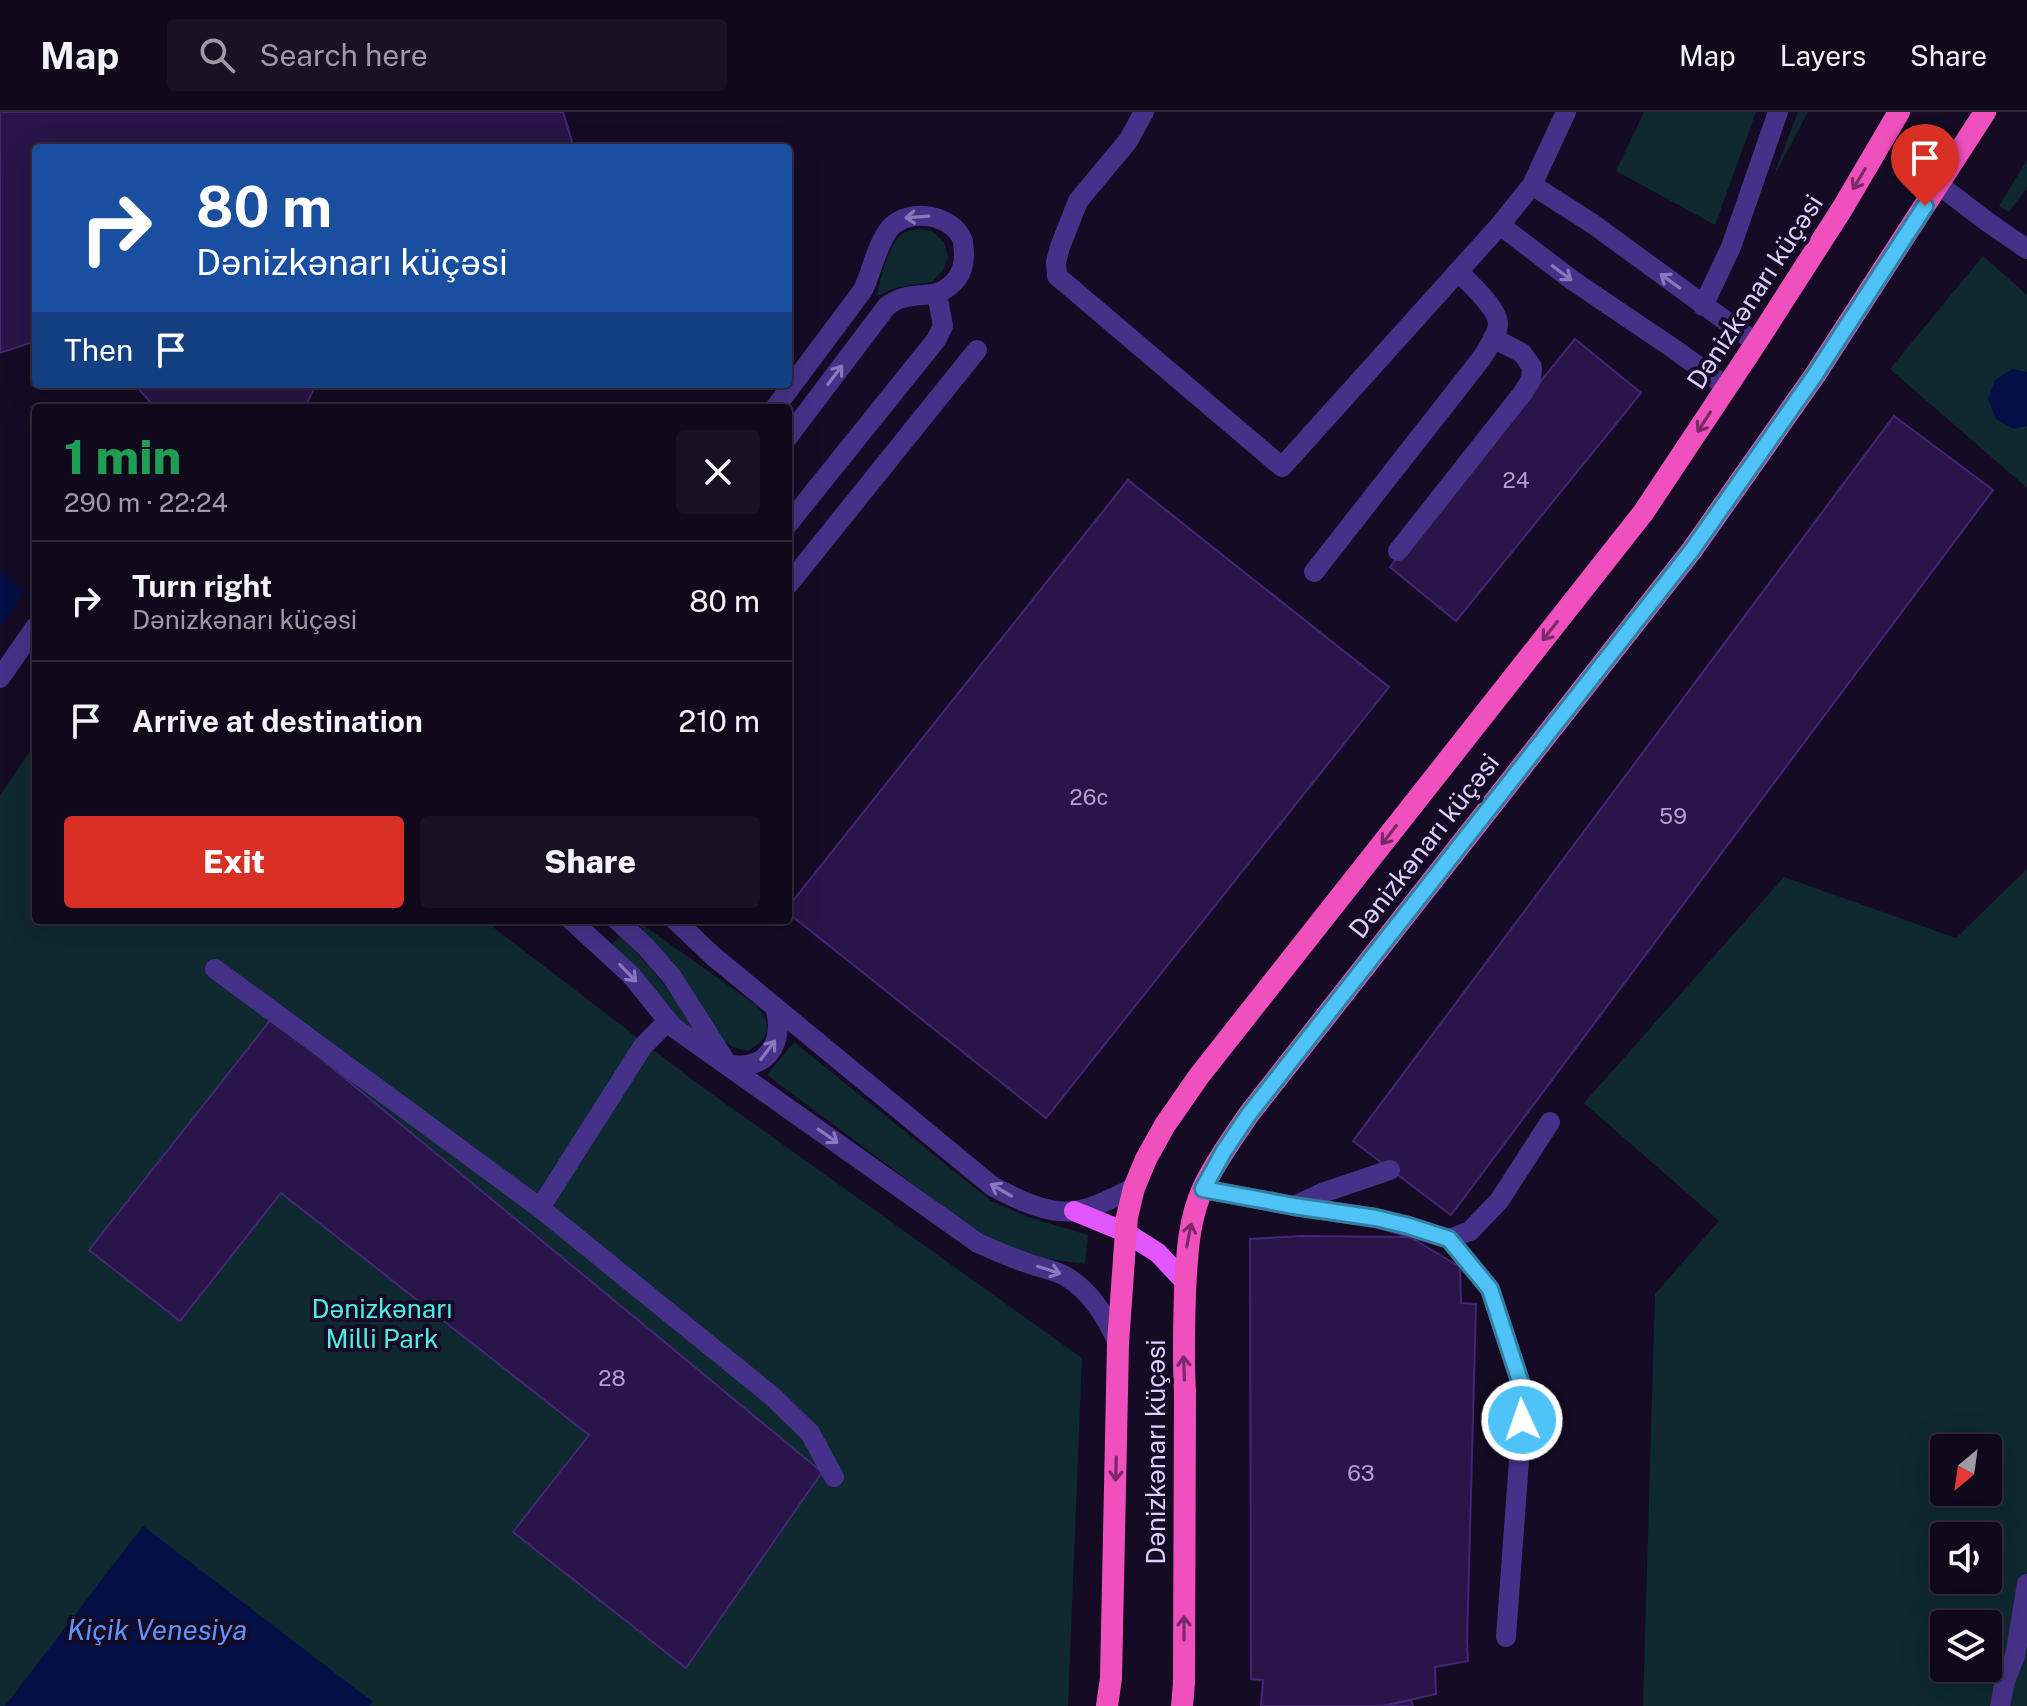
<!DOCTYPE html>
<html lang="en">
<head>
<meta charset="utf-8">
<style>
	body { margin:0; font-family:"Public Sans",sans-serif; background:#191124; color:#f1f3f6; height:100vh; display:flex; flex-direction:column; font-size:30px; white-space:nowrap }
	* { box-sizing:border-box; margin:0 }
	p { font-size:26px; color:#9c9aa3 }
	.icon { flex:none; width:44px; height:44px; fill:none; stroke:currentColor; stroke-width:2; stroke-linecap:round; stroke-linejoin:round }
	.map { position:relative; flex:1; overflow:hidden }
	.panel { position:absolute; left:32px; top:292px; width:760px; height:520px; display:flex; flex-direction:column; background:#10081b; border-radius:8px; box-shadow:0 8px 32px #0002,0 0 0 2px #30293a }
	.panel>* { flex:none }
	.top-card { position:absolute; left:32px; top:32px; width:760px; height:244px; border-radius:8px; box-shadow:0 8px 32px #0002,0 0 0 2px #30293a; background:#1a4fa0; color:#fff; overflow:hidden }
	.needle { width:52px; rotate:209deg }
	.controls { position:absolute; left:1930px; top:1322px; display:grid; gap:16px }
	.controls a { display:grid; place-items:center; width:72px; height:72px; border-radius:8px; background:#10081b; box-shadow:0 8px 32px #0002,0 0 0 2px #30293a; font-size:40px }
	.pin { position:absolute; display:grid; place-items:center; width:68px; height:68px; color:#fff; margin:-82px -34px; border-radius:50% 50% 50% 0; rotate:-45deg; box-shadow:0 0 8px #0007 }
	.pin .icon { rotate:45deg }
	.me { position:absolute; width:88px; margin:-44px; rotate:357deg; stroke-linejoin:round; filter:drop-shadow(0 0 6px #0008) }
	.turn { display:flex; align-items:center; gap:28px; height:168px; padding:0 32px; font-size:36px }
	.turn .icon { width:104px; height:104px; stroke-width:2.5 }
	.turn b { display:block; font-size:56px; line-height:68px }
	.then { display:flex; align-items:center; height:76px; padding:0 32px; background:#0003; gap:16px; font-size:30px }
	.round { display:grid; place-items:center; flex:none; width:84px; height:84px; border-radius:8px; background:#191124 }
	.overview { display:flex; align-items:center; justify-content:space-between; height:136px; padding:0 32px }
	h1 { font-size:48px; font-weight:800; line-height:60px; color:#1e9e55 }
	.cta { display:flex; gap:16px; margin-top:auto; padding:16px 32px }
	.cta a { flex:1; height:92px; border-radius:8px; background:#d93025; color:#fff; font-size:32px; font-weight:800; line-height:92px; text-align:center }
	.cta a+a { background:#191124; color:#f1f3f6 }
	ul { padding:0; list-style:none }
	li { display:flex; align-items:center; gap:24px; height:120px; padding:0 32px; border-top:2px solid #30293a }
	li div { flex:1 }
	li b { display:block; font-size:30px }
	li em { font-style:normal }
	header { display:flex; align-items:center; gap:48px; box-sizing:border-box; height:112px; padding:0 40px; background:#10081b; border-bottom:2px solid #30293a }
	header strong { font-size:38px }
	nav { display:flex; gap:44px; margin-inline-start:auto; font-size:28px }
	.search { width:560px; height:72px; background:#191124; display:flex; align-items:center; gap:20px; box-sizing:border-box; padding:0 28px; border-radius:8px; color:#9c9aa3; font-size:30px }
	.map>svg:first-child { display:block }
	.green { fill:#0e292f; fill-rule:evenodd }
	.water { fill:#040f45 }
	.building { fill:#291547; stroke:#452576; stroke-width:2 }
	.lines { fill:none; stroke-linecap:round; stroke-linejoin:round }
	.service { stroke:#463188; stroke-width:20 }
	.primary { stroke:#e156ff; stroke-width:20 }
	.trunk { stroke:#f050be; stroke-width:22 }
	.oneway { stroke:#782a69 }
	.oneway2 { stroke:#8a78be }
	.route-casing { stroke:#337fa1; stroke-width:20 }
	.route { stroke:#4fc3f7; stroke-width:14 }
	.labels { text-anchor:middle; stroke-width:8; stroke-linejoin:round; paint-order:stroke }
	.number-label { font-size:22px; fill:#b1a0d1 }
	.street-label { font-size:26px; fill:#decfff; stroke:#150b24 }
	.park-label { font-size:26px; fill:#4dece4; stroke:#150b24 }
	.water-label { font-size:28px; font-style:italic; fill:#5d94ff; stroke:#150b24 }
</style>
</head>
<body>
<header>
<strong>Map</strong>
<div class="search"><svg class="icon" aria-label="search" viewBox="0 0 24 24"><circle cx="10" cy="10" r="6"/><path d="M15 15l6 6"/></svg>Search here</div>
<nav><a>Map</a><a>Layers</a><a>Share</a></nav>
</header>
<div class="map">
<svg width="2027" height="1594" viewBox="0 0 2027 1594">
	<rect width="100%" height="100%" fill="#150b24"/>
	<!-- green -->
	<g class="green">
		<polygon points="1644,0 1756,0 1715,113 1616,59"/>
		<polygon points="1798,0 1808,0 1772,68"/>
		<polygon points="2027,48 2027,75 2009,100 1999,94"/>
		<path d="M918,117L932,119L944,130L948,145L943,158L932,170L895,176L877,184C880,168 889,128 905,120C909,118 914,118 918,117Z"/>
		<polygon points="1983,144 2027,183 2027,376 1890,257"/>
		<polygon points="36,631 36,808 484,808 694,969 1082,1246 1068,1594 0,1594 0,683"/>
		<path d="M2027,757V1594H1643L1655,1182L1719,1109L1584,991L1784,765L1956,826ZM1944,1336H1988V1380H1944ZM1944,1424H1988V1468H1944ZM1944,1512H1988V1556H1944Z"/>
		<path d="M636,808L756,893C773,914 771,924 748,939L732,935L723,928Z"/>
		<path d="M620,824C654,857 674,884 699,924L675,904L612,832Z"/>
		<polygon points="794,930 991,1089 1028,1105 1088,1123 1085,1152 1029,1144 991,1127 945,1096 767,963"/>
	</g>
	<!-- water -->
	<g class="water">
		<polygon points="2012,257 2027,260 2027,314 2014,317 1996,307 1988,287 1995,268"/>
		<polygon points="0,457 24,480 0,515"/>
		<polygon points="143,1414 373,1590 369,1594 5,1594"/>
	</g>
	<!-- building -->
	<g class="building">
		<polygon points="0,0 563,0 574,36 36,36 36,229 0,241"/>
		<polygon points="1575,227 1641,281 1456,509 1390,455"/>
		<polygon points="134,272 316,272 305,296 156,296"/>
		<polygon points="1894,304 1993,378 1451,1103 1353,1029"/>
		<polygon points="1128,368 1389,575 1046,1006 788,801 788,795"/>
		<polygon points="272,906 822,1360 686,1556 513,1420 589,1323 281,1081 180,1209 89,1138"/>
		<polygon points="1302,1124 1410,1125 1460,1155 1461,1191 1476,1192 1467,1530 1468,1549 1435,1555 1436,1582 1383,1594 1261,1594 1263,1568 1251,1567 1250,1127"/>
		<polygon points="1411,1588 1413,1594 1383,1594"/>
	</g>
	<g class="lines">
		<!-- service -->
		<g class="service">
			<polyline points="1144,0 1128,29 1078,89 1060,135 1056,150 1057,164 1282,355 1500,113 1532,73 1566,0"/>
			<polyline points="1532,73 1593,112 1756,231"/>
			<polyline points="1939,73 1989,111 2027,137"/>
			<polyline points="1500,113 1572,168 1674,237 1727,275"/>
			<polyline points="1703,194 1731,135 1778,0"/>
			<path d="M775,296L863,178C872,159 877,132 890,116C909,95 953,102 963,129C963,130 964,141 964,141C964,152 962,162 954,170C935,189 925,179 903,186C897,187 892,191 887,194L788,325"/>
			<polyline points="788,412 936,228 943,214 937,182"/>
			<polyline points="1398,439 1522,282 1531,268 1532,255 1522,241 1493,226"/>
			<path d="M1314,460L1481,247C1487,237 1498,223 1498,211C1497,195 1469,171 1458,159"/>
			<polyline points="788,473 977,238"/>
			<polyline points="0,566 36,514"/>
			<path d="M571,808L631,863L673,915L978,1131C995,1139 1012,1146 1030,1152C1041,1156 1055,1158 1065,1164C1091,1179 1106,1205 1118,1231"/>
			<path d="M617,808L646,835L672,865L728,953C734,953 741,954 748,953C777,947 782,919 775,895"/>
			<path d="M675,808L713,844L992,1074C1017,1087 1047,1103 1076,1099C1096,1096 1116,1084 1134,1076"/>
			<polyline points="215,857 540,1096 643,934 668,909"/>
			<polyline points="1203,1077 1294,1094 1376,1106 1449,1127 1470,1119 1499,1089 1550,1010"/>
			<polyline points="1294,1094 1322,1081 1390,1058"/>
			<polyline points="540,1096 773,1285 810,1321 834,1365"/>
			<polyline points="1449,1127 1490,1177 1520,1269 1522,1308 1506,1525"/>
			<polyline points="2000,1594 2005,1569 2015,1544 2027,1472"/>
		</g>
		<!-- primary -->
		<polyline class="primary" points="1074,1099 1125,1120 1158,1141 1186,1171"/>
		<!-- trunk -->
		<g class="trunk">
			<polyline points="1107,1594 1111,1566 1118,1231 1127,1105 1134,1076 1146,1047 1165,1013 1199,964 1643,401 1756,231 1842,97 1899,0"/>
			<path d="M1182,1594L1184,1571L1185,1280C1183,1246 1184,1213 1185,1180C1187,1144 1188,1109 1203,1076C1215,1050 1233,1026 1249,1002L1692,438L1815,263L1985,0"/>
		</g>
	</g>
	<!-- one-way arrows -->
	<defs><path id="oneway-shaft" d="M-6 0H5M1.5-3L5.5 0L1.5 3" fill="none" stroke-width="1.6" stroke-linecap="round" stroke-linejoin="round" transform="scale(2)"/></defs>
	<g class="oneway">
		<use href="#oneway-shaft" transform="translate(1859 67) rotate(121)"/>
		<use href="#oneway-shaft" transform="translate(1704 310) rotate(123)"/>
		<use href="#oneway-shaft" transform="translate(1550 519) rotate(128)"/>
		<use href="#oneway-shaft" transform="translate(1389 723) rotate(128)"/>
		<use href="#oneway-shaft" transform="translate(1189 1123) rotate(-79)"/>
		<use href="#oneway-shaft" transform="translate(1184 1256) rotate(-92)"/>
		<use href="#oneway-shaft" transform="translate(1116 1357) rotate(91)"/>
		<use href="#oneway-shaft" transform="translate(1184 1516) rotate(-90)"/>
	</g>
	<g class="oneway2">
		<use href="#oneway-shaft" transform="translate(917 105) rotate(176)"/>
		<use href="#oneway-shaft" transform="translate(1562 161) rotate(37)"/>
		<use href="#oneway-shaft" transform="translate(1670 169) rotate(-144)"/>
		<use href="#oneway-shaft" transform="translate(835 263) rotate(-53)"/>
		<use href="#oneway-shaft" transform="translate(628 861) rotate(46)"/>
		<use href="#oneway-shaft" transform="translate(768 938) rotate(-53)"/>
		<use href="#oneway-shaft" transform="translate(828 1024) rotate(35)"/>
		<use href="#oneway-shaft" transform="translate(1001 1078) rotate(-150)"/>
		<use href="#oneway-shaft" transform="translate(1049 1158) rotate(18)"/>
	</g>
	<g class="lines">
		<!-- route casing -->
		<g class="route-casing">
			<polyline id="route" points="1522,1308 1520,1269 1490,1177 1449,1127 1409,1114 1376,1106 1294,1094 1203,1077 1224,1039 1249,1002 1692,438 1815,263 1925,94"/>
		</g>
		<!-- route -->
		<use href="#route" class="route"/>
	</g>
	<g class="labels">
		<!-- number labels -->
		<g class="number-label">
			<text x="1516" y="376">24</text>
			<text x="1089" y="693">26c</text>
			<text x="1673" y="712">59</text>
			<text x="612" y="1274">28</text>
			<text x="1361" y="1369">63</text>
		</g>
		<!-- street labels -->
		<g class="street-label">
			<text transform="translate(1755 180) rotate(-57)" y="9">Dənizkənarı küçəsi</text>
			<text transform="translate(1424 734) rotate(-52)" y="9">Dənizkənarı küçəsi</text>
			<text transform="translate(1156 1340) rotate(-90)" y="9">Dənizkənarı küçəsi</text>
		</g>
		<!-- park labels -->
		<g class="park-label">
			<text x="382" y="1206">Dənizkənarı<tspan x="382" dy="30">Milli Park</tspan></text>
		</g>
		<!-- water labels -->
		<g class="water-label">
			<text x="157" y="1528">Kiçik Venesiya</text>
		</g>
	</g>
</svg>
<div class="controls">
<a><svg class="needle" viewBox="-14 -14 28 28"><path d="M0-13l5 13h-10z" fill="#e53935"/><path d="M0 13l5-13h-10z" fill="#9c9aa3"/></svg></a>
<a><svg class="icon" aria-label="sound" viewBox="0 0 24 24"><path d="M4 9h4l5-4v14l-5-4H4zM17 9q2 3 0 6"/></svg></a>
<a><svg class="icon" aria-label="layers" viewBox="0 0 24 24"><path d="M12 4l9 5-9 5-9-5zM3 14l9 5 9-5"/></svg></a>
</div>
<div class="pin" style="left:1925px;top:94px;background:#d93025"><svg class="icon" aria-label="arrive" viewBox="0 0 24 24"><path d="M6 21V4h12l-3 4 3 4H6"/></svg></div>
<svg class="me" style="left:1522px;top:1308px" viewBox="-20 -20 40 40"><circle r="17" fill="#4fc3f7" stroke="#fff" stroke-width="3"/><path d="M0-11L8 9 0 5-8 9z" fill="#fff"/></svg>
<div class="top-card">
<div class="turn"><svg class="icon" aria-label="right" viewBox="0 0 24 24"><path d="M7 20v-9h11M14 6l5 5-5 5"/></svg><div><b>80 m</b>Dənizkənarı küçəsi</div></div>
<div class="then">Then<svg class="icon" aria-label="arrive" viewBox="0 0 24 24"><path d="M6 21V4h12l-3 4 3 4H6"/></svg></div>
</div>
<section class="panel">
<div class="overview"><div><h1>1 min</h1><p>290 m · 22:24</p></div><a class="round"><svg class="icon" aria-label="close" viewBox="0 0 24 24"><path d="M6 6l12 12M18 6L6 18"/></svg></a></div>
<ul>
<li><svg class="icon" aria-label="right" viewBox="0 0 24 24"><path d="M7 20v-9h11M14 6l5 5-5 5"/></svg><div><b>Turn right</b><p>Dənizkənarı küçəsi</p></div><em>80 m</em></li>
<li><svg class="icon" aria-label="arrive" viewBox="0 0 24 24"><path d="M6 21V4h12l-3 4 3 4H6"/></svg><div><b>Arrive at destination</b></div><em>210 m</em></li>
</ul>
<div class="cta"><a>Exit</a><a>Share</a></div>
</section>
</div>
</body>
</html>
